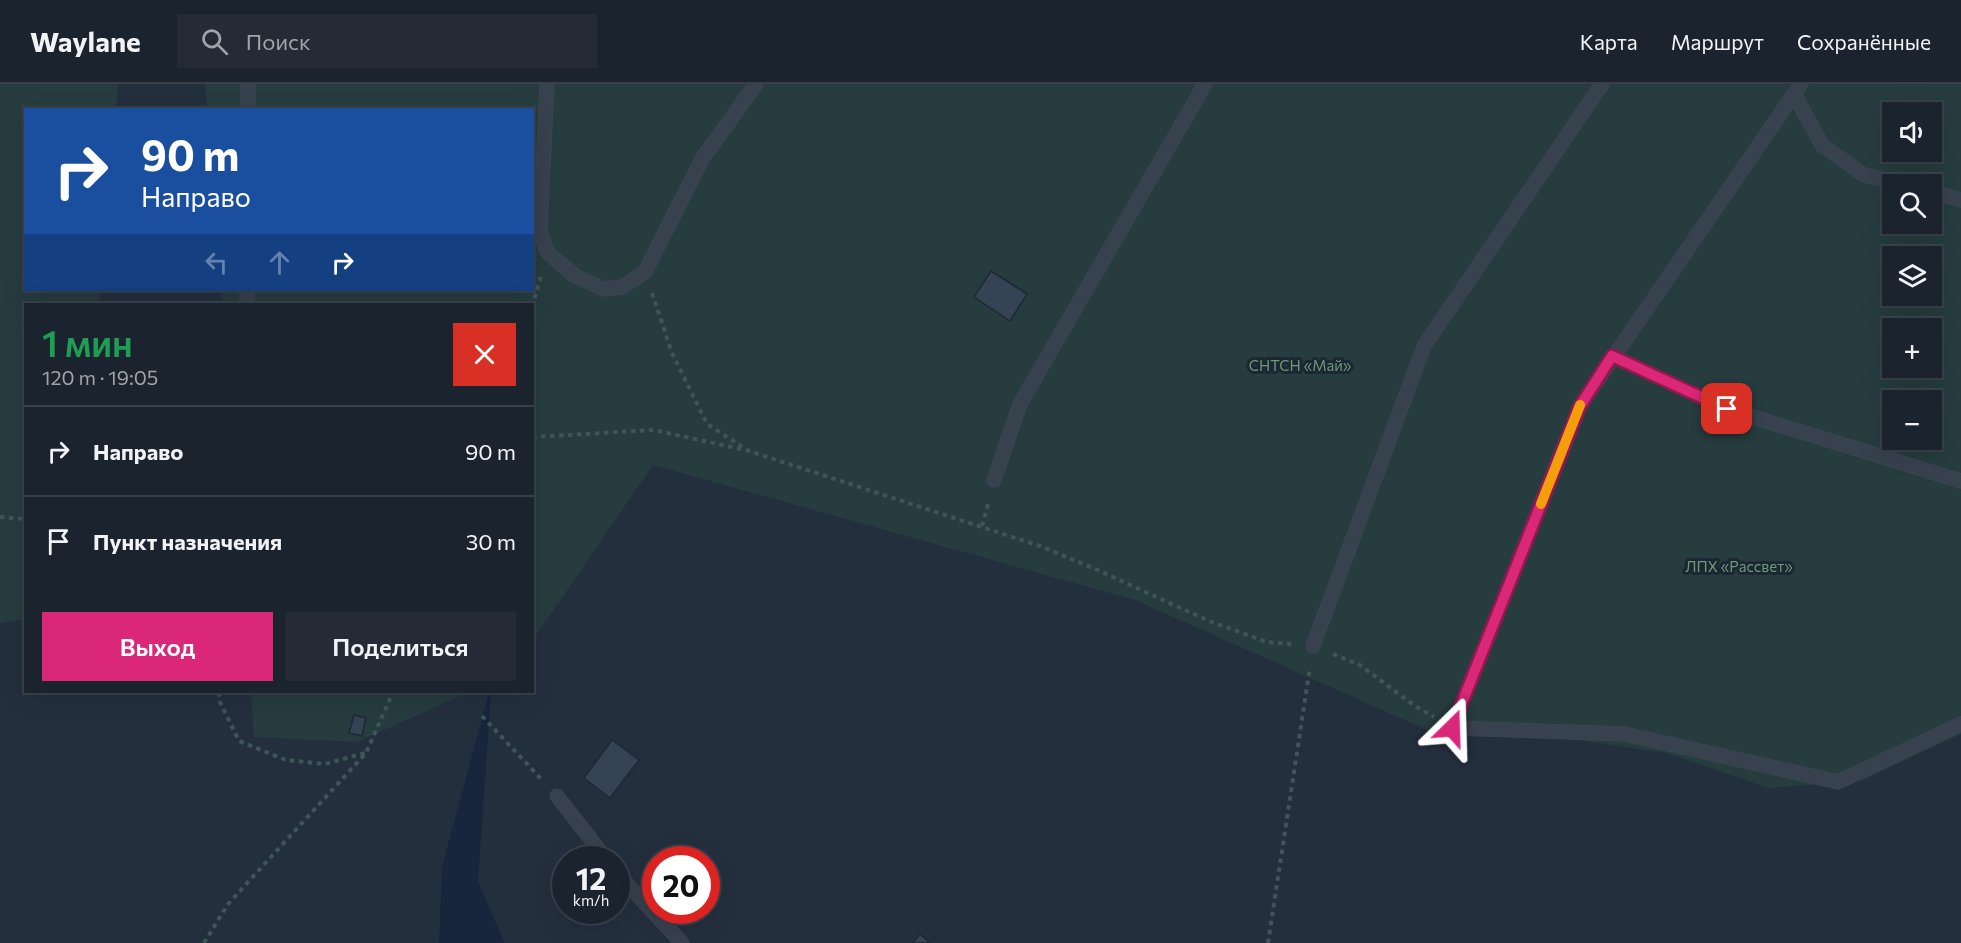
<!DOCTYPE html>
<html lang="ru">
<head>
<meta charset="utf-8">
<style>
	body { margin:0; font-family:Commissioner,sans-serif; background:#242b36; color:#f1f3f6; height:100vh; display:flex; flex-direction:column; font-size:22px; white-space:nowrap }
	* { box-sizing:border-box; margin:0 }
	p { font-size:20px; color:#a0a4aa }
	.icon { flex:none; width:33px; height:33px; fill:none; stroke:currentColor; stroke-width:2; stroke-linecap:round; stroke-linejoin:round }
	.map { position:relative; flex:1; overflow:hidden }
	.panel { position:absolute; left:24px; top:219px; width:510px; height:390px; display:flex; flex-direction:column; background:#1b232e; border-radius:0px; box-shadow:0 6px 24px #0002,0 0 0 2px #39404a }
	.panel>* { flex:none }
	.banner { position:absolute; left:24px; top:24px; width:510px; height:183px; border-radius:0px; box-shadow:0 6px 24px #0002,0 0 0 2px #39404a; background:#1a4fa0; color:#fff; overflow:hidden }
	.controls { position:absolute; left:1882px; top:18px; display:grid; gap:12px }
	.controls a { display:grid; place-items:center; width:60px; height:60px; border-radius:0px; background:#1b232e; box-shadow:0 6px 24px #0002,0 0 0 2px #39404a; font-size:30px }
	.speed { position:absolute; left:552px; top:762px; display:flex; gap:12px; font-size:30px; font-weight:700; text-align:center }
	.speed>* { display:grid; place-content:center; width:78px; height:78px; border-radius:50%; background:#1b232e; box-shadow:0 6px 24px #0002,0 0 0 2px #39404a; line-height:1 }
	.speed small { font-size:15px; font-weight:400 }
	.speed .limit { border:9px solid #d22; background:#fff; color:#111 }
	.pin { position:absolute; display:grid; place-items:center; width:51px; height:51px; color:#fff; margin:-26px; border-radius:12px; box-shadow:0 3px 9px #0006 }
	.me { position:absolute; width:66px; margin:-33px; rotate:22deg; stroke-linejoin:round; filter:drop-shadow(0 0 4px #0008) }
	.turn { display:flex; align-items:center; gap:21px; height:126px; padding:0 18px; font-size:27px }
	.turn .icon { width:78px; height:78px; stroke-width:2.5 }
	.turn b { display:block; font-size:42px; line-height:51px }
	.lanes { display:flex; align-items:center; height:57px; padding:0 18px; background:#0003; justify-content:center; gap:30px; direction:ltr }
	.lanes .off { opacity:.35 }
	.round { display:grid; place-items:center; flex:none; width:63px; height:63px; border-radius:0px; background:#242b36 }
	.head { display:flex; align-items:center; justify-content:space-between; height:102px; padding:0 18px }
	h1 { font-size:36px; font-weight:600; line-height:45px; color:#1e9e55 }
	.button { display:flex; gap:12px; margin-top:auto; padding:12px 18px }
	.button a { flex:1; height:69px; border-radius:0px; background:#db2777; color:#fff; font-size:24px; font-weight:600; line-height:69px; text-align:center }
	.button a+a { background:#242b36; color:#f1f3f6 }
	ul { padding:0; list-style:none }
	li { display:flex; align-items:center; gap:18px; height:90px; padding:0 18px; border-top:2px solid #39404a }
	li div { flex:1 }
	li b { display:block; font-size:22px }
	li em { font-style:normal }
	header { display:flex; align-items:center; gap:36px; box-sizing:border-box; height:84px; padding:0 30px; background:#1b232e; border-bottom:2px solid #39404a }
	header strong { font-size:28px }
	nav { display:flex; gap:33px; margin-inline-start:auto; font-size:21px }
	.search { width:420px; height:54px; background:#242b36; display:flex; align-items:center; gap:15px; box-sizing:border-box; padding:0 21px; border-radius:0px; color:#a0a4aa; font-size:22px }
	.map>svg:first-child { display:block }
	.green { fill:#263c3f; fill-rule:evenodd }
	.water { fill:#17263c }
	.building { fill:#364354; stroke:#1f2835; stroke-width:1.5 }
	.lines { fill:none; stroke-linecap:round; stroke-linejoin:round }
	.service-casing { stroke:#414a57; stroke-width:15 }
	.path { stroke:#3f5557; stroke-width:4; stroke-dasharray:4.5 4.5; stroke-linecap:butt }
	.service { stroke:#38414e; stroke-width:14 }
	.route-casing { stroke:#8e194d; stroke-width:15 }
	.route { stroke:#db2777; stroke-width:10 }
	.slow { stroke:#f59e0b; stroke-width:10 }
	.labels { text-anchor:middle; stroke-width:6; stroke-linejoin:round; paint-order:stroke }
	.park-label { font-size:15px; fill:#6b9a76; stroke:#1d2633 }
</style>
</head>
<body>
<header>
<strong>Waylane</strong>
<div class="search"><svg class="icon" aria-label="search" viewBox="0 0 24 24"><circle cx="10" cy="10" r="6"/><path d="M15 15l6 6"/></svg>Поиск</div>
<nav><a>Карта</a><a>Маршрут</a><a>Сохранённые</a></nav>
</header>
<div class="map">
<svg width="1961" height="859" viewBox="0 0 1961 859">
	<rect width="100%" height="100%" fill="#242f3e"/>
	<!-- green -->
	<g class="green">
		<polygon points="0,0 118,0 116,25 26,26 26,206 101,206 99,220 26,220 25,535 0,539"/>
		<path d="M205,0H1961V650L1861,697L1768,704L1667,669L1563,654L1436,650L1135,516L653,381L533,556L532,220H222L221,206H532V26L207,25ZM1893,28H1932V68H1893ZM1893,100H1932V140H1893ZM1893,172H1932V212H1893ZM1893,244H1932V284H1893ZM1893,316H1932V356H1893Z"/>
		<polygon points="251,608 469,608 357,658 254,653"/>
	</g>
	<!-- water -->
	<polygon class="water" points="489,608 491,608 478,798 505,859 439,859 442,783"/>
	<!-- building -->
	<g class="building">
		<polygon points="991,187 1027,210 1010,237 974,213"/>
		<polygon points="354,631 366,634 362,652 349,649"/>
		<polygon points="612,656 639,676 610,714 584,694"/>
		<polygon points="920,850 930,859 913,859"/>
	</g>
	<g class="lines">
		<!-- service casing -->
		<g class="service-casing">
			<g id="service">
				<polyline points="547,0 540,146 547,168 575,192 604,205 622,203 645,188 702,75 756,0"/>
				<polyline points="1801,0 1580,322 1452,644 1625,650 1838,698 1961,640"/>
				<polyline points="1794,10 1822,61 1864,91 1902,100"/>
				<polyline points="248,26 248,0"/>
				<polyline points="1932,108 1961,116"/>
				<polyline points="247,220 247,206"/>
				<polyline points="1612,272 1727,325 1961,397"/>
				<polyline points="994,396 1020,320 1205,0"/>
				<polyline points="1313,562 1424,262 1602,0"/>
				<polyline points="557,712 607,776"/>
				<polyline points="616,788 682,859"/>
			</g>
		</g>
		<!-- path -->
		<g class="path">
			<polyline points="652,209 672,269 707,340 749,367 1040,462 1093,484 1209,537 1267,558 1292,560"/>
			<polyline points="532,223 541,192"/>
			<polyline points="532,353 654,346 745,366"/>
			<polyline points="0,433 26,435"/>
			<polyline points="982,442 989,417"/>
			<polyline points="1333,570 1360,581 1415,622 1434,633"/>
			<polyline points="219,608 220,618 239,657 286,676 325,680 365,669"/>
			<polyline points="482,632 543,697"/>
			<polyline points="204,859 228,820 366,669 393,608"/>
			<polyline points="1268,859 1310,583"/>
		</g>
		<!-- service -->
		<use href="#service" class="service"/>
	</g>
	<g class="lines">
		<!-- route casing -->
		<g class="route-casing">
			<polyline id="route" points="1452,644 1580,322 1612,272 1727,325"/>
		</g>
		<!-- route -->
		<use href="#route" class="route"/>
		<!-- slow -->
		<polyline class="slow" points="1541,420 1580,321"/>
	</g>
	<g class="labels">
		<!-- park labels -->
		<g class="park-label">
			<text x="1300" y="287">СНТСН «Май»</text>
			<text x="1739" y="488">ЛПХ «Рассвет»</text>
		</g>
	</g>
</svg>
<div class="controls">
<a><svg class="icon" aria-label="sound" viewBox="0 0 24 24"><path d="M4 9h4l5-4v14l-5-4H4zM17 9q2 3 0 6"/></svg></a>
<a><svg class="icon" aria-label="search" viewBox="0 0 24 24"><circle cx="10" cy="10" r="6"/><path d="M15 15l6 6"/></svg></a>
<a><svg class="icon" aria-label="layers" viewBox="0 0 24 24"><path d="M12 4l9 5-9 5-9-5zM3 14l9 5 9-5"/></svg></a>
<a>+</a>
<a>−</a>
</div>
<div class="speed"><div>12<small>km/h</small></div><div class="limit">20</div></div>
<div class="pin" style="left:1727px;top:325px;background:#d93025"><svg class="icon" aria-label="arrive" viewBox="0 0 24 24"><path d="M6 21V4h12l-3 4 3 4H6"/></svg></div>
<svg class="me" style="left:1452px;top:644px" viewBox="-20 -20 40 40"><path d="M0-17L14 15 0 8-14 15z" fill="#db2777" stroke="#fff" stroke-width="4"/></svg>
<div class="banner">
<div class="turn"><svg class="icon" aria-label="right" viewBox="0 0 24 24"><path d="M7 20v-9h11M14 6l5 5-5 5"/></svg><div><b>90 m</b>Направо</div></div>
<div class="lanes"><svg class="icon off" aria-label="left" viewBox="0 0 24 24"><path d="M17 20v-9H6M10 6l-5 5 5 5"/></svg><svg class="icon off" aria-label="ahead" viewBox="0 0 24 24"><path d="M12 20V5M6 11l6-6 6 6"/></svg><svg class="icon" aria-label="right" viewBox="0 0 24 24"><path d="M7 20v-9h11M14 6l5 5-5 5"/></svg></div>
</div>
<section class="panel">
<div class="head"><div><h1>1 мин</h1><p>120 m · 19:05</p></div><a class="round" style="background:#d93025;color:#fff"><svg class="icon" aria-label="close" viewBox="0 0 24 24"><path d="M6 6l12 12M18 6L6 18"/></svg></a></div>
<ul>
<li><svg class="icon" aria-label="right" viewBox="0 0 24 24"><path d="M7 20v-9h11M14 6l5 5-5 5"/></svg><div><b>Направо</b></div><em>90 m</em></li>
<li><svg class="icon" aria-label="arrive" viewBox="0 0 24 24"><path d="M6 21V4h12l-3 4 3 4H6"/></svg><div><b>Пункт назначения</b></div><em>30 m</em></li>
</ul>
<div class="button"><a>Выход</a><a>Поделиться</a></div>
</section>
</div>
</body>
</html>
